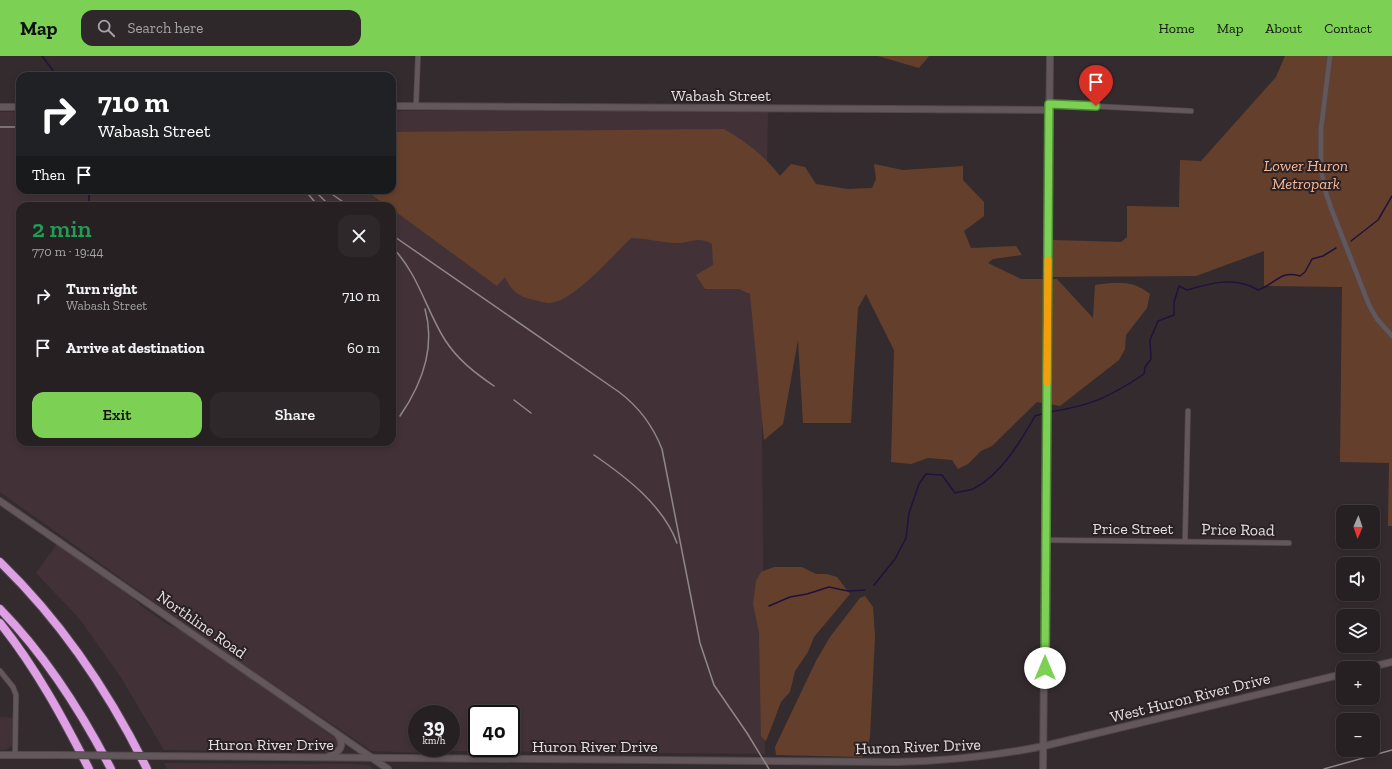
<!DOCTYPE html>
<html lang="en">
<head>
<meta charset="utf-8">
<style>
	body { margin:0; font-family:"Zilla Slab",serif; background:#2f282b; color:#f1f3f6; height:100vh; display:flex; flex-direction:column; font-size:15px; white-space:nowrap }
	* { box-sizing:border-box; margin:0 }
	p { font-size:13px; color:#a4a3a6 }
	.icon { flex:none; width:22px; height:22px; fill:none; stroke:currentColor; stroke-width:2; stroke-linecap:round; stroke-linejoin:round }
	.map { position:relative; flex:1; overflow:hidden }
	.panel { position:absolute; left:16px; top:146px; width:380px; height:244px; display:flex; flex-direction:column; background:#272023; border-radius:12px; box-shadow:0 2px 6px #0003,0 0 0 1px #433e41 }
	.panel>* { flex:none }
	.banner { position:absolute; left:16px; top:16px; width:380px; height:122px; border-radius:12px; box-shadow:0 2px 6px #0003,0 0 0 1px #433e41; background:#202124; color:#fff; overflow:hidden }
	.needle { width:26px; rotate:182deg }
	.fabs { position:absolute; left:1336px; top:449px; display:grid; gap:8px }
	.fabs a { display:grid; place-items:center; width:44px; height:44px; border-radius:8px; background:#272023; box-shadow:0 2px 6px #0003,0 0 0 1px #433e41; font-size:20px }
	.speed { position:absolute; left:408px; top:649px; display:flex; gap:8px; font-size:20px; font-weight:700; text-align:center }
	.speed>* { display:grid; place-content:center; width:52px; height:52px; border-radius:50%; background:#272023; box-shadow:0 2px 6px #0003,0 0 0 1px #433e41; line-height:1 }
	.speed small { font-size:10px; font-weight:400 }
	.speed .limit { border:2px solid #111; border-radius:6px; background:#fff; color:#111 }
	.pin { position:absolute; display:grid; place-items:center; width:34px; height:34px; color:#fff; margin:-41px -17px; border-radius:50% 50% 50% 0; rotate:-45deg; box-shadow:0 0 4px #0007 }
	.pin .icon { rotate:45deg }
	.me { position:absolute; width:44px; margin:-22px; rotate:0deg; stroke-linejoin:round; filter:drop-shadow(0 0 3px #0008) }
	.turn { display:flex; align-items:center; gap:14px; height:84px; padding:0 16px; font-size:18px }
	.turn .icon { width:52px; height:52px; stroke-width:2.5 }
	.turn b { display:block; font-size:28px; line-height:34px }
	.then { display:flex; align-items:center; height:38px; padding:0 16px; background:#0003; gap:8px; font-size:15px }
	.round { display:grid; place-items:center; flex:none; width:42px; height:42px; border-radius:12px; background:#2f282b }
	.overview { display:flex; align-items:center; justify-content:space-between; height:68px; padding:0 16px }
	h1 { font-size:24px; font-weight:600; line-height:30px; color:#1e9e55 }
	.button { display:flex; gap:8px; margin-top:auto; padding:8px 16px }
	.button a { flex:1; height:46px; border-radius:12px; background:#7cd155; color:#111; font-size:16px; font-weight:600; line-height:46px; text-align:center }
	.button a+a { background:#2f282b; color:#f1f3f6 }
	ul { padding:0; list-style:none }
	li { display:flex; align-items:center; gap:12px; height:52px; padding:0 16px }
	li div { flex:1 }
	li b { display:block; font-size:15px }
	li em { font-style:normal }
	header { display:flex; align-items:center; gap:24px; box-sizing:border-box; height:56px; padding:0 20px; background:#7cd155; color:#111 }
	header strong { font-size:19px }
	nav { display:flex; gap:22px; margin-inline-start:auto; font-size:14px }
	.search { width:280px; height:36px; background:#2f282b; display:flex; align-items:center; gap:10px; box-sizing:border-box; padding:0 14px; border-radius:12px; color:#a4a3a6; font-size:15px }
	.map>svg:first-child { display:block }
	.built { fill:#423238; fill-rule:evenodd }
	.green { fill:#64402c }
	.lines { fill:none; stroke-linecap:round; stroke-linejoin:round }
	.stream { stroke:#20123c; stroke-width:1.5 }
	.street-casing { stroke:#50484c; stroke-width:6 }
	.secondary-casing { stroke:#50484c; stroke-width:8 }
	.highway-casing { stroke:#50484c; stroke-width:10 }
	.street { stroke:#63575c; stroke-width:4.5 }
	.secondary { stroke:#63575c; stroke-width:6 }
	.highway { stroke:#de9fe4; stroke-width:8 }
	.rail { stroke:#8f878a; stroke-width:1.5 }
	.secondary-bridge-casing { stroke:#50484c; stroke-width:8; stroke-linecap:butt }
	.secondary-bridge { stroke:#63575c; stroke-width:6 }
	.route-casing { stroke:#518837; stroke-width:10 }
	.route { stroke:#7cd155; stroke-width:7 }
	.slow { stroke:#f59e0b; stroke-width:7 }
	.labels { text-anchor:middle; stroke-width:4; stroke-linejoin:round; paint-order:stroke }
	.street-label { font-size:16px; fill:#e5dfe1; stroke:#2a2125 }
	.park-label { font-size:16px; font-style:italic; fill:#f6b896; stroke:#2a2125 }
</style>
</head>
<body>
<header>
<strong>Map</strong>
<div class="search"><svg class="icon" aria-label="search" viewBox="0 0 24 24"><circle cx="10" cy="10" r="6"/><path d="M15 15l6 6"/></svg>Search here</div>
<nav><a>Home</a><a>Map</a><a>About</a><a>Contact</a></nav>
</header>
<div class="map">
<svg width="1392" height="713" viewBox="0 0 1392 713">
	<rect width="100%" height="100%" fill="#342b2f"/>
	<!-- built -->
	<g class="built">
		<path d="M768,54L762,380L765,698L451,695L427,697L372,695L225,596L0,436V56H20V134H392V55ZM20,150H392V386H20ZM417,658H451V692H417ZM477,658H511V692H477Z"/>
		<polygon points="57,488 129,538 140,549 168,569 183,575 306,660 337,684 339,688 337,693 328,696 164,694 120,620 79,562 36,517"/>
		<polygon points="0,661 14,662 12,690 6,694 0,694"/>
		<polygon points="164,707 348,708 367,709 375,713 167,713"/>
	</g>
	<!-- green -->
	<g class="green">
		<polygon points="878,0 929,0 919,12"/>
		<polygon points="1285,0 1392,0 1392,470 1388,470 1389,407 1340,406 1342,231 1264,230 1264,195 1196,220 1052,221 1053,184 1121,186 1127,181 1127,150 1179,151 1180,104 1201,105 1276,21"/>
		<path d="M724,73C745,85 765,100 780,120L791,108L805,111L816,128L847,133L872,132L876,123L874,108L903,114L963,110V124L984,146V160L964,175L971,192L1016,190L1022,199L993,203L988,207L1021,223H1057L1093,262L1095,229C1117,226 1132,224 1150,238L1147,252L1126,279L1125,293L1119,304L1060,350L1037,346L992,390L981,395L968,408L958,413L952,404L928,402L911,408L891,406L894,294L866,238L858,252L851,367H803L798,284L783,368L764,384L750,238L739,233H705L696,219L713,209L712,188C696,179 690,188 674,187C659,186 645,182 631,182C614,198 573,246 550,247C545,247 540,245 535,244C519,241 512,236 505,221L497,230L392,153V150H387L365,134H392V76Z"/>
		<polygon points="774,511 802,511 816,518 827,518 837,521 850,538 814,581 808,596 795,615 790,636 781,646 766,685 761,680 759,576 753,548 756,525 761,516"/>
		<polygon points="865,540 873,551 875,581 870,680 867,695 862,701 776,699 775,691 816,605 830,581 860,542"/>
	</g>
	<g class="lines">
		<!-- stream -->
		<g class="stream">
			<polyline points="42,0 57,20"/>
			<polyline points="89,150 89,134"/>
			<polyline points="1351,185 1378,164 1392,140"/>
			<path d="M1049,356C1090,350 1110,341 1144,318L1145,311L1151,303L1150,284L1158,265L1174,259V246L1179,230L1187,234C1211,227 1236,220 1258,234C1276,228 1279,214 1300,220L1305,216L1312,203L1323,200L1336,192"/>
			<path d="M874,529L895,503L906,482L909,457L919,428L926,418L942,419L955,437C961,435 968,435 973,433C1000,420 1021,385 1035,360L1045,357"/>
			<polyline points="769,550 790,541 807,538 829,531 848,535 865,534"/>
		</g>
		<!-- street casing -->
		<g class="street-casing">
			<g id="street">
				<polyline points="1330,0 1321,73 1321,113 1325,134 1331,152 1369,249 1377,263 1392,280"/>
				<polyline points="1049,48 1191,55"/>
				<polyline points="416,50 418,0"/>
				<polyline points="1046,484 1289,487"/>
				<polyline points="1185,485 1188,355"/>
				<polyline points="0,615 13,631 16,639 15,699"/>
			</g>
		</g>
		<!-- secondary casing -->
		<g class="secondary-casing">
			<g id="secondary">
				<polyline points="392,50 1049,54"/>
				<polyline points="0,51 20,51"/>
				<polyline points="0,445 388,713"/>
				<polyline points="1367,612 1392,606"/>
				<polyline points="0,699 57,699"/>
				<path d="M153,700L895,706C946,705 994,700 1044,690L1343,618"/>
				<path d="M329,700C340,696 345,690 338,679"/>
				<polyline points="1043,713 1050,0"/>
			</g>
		</g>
		<!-- highway casing -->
		<g class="highway-casing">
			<g id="highway">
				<path d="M0,506C62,566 109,636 147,713"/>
				<path d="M0,553C46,600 81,655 111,713"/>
				<path d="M0,567C36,612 63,662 89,713"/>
			</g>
		</g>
		<!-- street -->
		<use href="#street" class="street"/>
		<!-- secondary -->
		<use href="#secondary" class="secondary"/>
		<!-- highway -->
		<use href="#highway" class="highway"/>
		<!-- rail -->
		<g class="rail">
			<polyline points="0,71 20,71"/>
			<polyline points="305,134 318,150"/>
			<polyline points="314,134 330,150"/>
			<polyline points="326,134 349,150"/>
			<path d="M392,179L619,336C639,351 653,370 662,393L700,587L714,629L747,677L769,713"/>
			<path d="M392,191C418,217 426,254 445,284C458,304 475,317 494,330"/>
			<polyline points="514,344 531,357"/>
			<path d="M400,360C422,328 436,292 425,253"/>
			<path d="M594,399C626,421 663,449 677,487"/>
			<polyline points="1324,713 1392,694"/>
		</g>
		<!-- secondary-bridge casing -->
		<g class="secondary-bridge-casing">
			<polyline id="secondary-bridge" points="57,699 153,700"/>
		</g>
		<!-- secondary-bridge -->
		<use href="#secondary-bridge" class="secondary-bridge"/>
	</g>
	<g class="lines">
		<!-- route casing -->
		<g class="route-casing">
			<polyline id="route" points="1045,612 1049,48 1096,50"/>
		</g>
		<!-- route -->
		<use href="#route" class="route"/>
		<!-- slow -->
		<polyline class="slow" points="1047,326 1048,204"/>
	</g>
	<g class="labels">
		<!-- street labels -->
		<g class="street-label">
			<text x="721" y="45">Wabash Street</text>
			<text x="1133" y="478">Price Street</text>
			<text transform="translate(1238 473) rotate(1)" y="6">Price Road</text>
			<text transform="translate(202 568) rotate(35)" y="6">Northline Road</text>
			<text transform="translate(1190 641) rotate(-14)" y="6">West Huron River Drive</text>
			<text x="271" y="694">Huron River Drive</text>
			<text x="595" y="696">Huron River Drive</text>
			<text transform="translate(918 690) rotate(-2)" y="6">Huron River Drive</text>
		</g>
		<!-- park labels -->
		<g class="park-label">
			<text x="1306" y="115">Lower Huron<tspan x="1306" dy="18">Metropark</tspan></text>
		</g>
	</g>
</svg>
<div class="fabs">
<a><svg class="needle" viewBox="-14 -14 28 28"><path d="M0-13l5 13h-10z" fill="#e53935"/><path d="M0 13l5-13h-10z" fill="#a4a3a6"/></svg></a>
<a><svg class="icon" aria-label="sound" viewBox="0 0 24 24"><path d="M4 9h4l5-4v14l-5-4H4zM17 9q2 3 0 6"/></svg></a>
<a><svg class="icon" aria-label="layers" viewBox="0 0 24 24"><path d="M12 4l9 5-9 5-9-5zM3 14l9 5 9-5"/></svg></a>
<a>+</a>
<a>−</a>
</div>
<div class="speed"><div>39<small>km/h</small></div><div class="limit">40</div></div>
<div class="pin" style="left:1096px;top:50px;background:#d93025"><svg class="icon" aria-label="arrive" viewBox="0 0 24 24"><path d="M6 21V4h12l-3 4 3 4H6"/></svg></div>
<svg class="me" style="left:1045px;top:612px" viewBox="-20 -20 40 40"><circle r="19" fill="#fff"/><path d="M0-13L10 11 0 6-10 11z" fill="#7cd155"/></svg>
<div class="banner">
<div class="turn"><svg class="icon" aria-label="right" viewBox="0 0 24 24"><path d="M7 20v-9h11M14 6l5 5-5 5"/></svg><div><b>710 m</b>Wabash Street</div></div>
<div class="then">Then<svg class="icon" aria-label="arrive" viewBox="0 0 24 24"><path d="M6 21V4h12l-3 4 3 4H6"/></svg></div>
</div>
<section class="panel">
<div class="overview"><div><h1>2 min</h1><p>770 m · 19:44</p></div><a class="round"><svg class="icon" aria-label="close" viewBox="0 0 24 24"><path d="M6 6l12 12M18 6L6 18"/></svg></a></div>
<ul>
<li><svg class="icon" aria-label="right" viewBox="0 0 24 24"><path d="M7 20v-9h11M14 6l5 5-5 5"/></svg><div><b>Turn right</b><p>Wabash Street</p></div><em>710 m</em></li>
<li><svg class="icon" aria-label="arrive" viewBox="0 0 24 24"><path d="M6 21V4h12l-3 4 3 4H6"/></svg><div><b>Arrive at destination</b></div><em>60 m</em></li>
</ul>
<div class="button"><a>Exit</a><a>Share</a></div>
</section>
</div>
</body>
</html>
